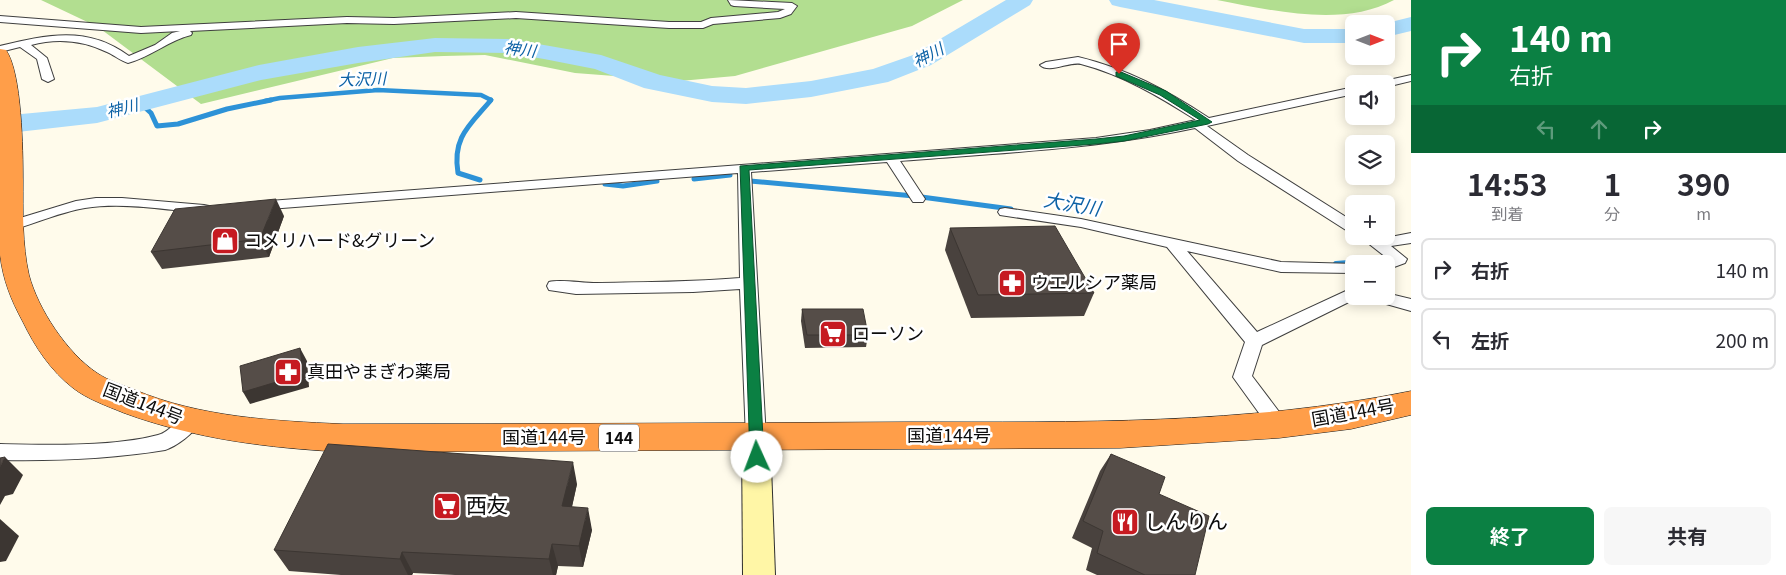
<!DOCTYPE html>
<html lang="ja">
<head>
<meta charset="utf-8">
<style>
	body { margin:0; font-family:Georgia,"Noto Sans JP",serif; background:#f7f7f7; color:#2b2b33; height:100vh; display:flex; flex-direction:column; font-size:19px; white-space:nowrap }
	* { box-sizing:border-box; margin:0 }
	p { font-size:16px; color:#7c7c81 }
	.icon { flex:none; width:28px; height:28px; fill:none; stroke:currentColor; stroke-width:2; stroke-linecap:round; stroke-linejoin:round }
	.map { position:relative; flex:1; overflow:hidden }
	.side { display:flex; flex-direction:column; background:#fff; width:375px }
	.side>* { flex:none }
	.hud { background:#0b8043; color:#fff; overflow:hidden }
	.needle { width:32px; rotate:90deg }
	.tools { position:absolute; left:1345px; top:15px; display:grid; gap:10px }
	.tools a { display:grid; place-items:center; width:50px; height:50px; border-radius:8px; background:#fff; box-shadow:0 2px 12px #0003; font-size:25px }
	.pin { position:absolute; display:grid; place-items:center; width:42px; height:42px; color:#fff; margin:-51px -21px; border-radius:50% 50% 50% 0; rotate:-45deg; box-shadow:0 0 5px #0007 }
	.pin .icon { rotate:45deg }
	.me { position:absolute; width:55px; margin:-28px; rotate:358deg; stroke-linejoin:round; filter:drop-shadow(0 0 4px #0008) }
	.turn { display:flex; align-items:center; gap:18px; height:105px; padding:0 15px; font-size:22px }
	.turn .icon { width:65px; height:65px; stroke-width:2.5 }
	.turn b { display:block; font-size:35px; line-height:42px }
	.lanes { display:flex; align-items:center; height:48px; padding:0 15px; background:#0003; justify-content:center; gap:25px; direction:ltr }
	.lanes .off { opacity:.35 }
	.eta { display:flex; justify-content:space-evenly; align-items:center; height:85px; text-align:center }
	.eta b { font-size:30px; font-weight:700; line-height:35px }
	.cta { display:flex; gap:10px; margin-top:auto; padding:10px 15px }
	.cta a { flex:1; height:58px; border-radius:8px; background:#0b8043; color:#fff; font-size:20px; font-weight:700; line-height:58px; text-align:center }
	.cta a+a { background:#f7f7f7; color:#2b2b33 }
	ul { padding:0; list-style:none }
	li { display:flex; align-items:center; gap:15px; height:62px; margin:0 10px 8px; padding:0 5px; border:2px solid #e1e1e2; border-radius:8px }
	li div { flex:1 }
	li b { display:block; font-size:19px }
	li em { font-style:normal }
	main { display:flex; flex:1; min-height:0 }
	.map>svg:first-child { display:block }
	.forest { fill:#b2de90 }
	.lines { fill:none; stroke-linecap:round; stroke-linejoin:round }
	.stream-far2 { stroke:#2d92d7; stroke-width:4.5 }
	.stream-far1 { stroke:#2d92d7; stroke-width:5 }
	.stream { stroke:#2d92d7; stroke-width:6 }
	.river { fill:#abdcfb; fill-rule:evenodd }
	.street-casing { stroke:#3f3f3f; stroke-width:2 }
	.secondary-casing { stroke:#2e2e2e; stroke-width:2 }
	.highway-casing { stroke:#1d1d1d; stroke-width:1 }
	.street { fill:#fff; fill-rule:evenodd }
	.secondary { fill:#fff6a6; fill-rule:evenodd }
	.highway { fill:#ff9e49; fill-rule:evenodd }
	.wall { fill:#49423e }
	.shaded-wall { fill:#3c3632 }
	.building { fill:#554d48; stroke:#3c3632 }
	.route { fill:#0b8043; stroke:#07532c }
	.labels { text-anchor:middle; stroke-width:5; stroke-linejoin:round; paint-order:stroke }
	.far-water-label { font-size:16px; font-style:italic; fill:#0d62a6; stroke:#fff }
	.shield { fill:#fff; stroke:#555; stroke-width:1 }
	.shield-label { font-size:16px; font-weight:bold; fill:#0c0c0c }
	.poi-label { font-size:18px; fill:#0c0c0c; stroke:#fff; text-anchor:start }
	.street-label { font-size:18px; fill:#0c0c0c; stroke:#fff }
	.water-label { font-size:19px; font-style:italic; fill:#0d62a6; stroke:#fff }
	.near-poi-label { font-size:21px; fill:#0c0c0c; stroke:#fff; text-anchor:start }
</style>
</head>
<body>
<main>
<div class="map">
<svg width="1411" height="575" viewBox="0 0 1411 575">
	<rect width="100%" height="100%" fill="#fffbeb"/>
	<!-- forest -->
	<g class="forest">
		<polygon points="41,0 963,0 912,26 735,76 680,81 575,73 485,55 444,56 393,58 201,104 98,27"/>
		<path d="M1217,0H1394C1343,28 1270,10 1217,0Z"/>
	</g>
	<g class="lines">
		<!-- stream-far2 -->
		<polyline class="stream-far2" points="265,101 280,98 378,90 481,95 491,100 490,101"/>
		<!-- stream-far1 -->
		<g class="stream-far1">
			<polyline points="140,103 151,113 157,126 178,124 227,109 271,100"/>
			<polyline points="694,179 730,175"/>
			<path d="M480,180L458,173C452,137 470,125 491,100"/>
			<polyline points="750,181 914,196 1011,209"/>
			<polyline points="605,184 623,186 657,181"/>
		</g>
		<!-- stream -->
		<polyline class="stream" points="1336,264 1387,260"/>
		<!-- river -->
		<g class="river">
			<polygon points="1006,0 1033,0 1030,5 931,65 888,82 811,97 746,104 712,102 644,88 595,69 544,59 508,53 435,52 358,63 261,80 97,123 0,134 0,116 97,107 259,65 358,47 435,38 508,39 544,45 601,55 660,75 712,86 746,88 811,81 873,69 913,55"/>
			<polygon points="1109,0 1154,0 1304,29 1354,29 1354,43 1304,43 1120,7 1112,5"/>
			<polygon points="1411,17 1411,31 1386,37 1386,24 1383,24"/>
		</g>
		<!-- street casing -->
		<g class="street-casing">
			<g id="street">
				<path d="M728,0L792,3L797,6L791,14L780,18L713,24L703,28H669L516,18L394,24L347,23L190,31L192,33L191,35C169,40 151,57 128,63C121,61 114,55 107,52C82,40 57,38 31,45L47,58L54,79L48,82L42,79L37,59L20,47L0,52V46C46,35 87,25 129,56L155,45L172,33L180,31L141,33L0,22V16L141,27L347,17L394,18L516,12L669,22H701L711,18L778,12L785,9L734,6L731,5Z"/>
				<path d="M1078,57C1128,69 1166,90 1209,118L1354,87V94L1207,126L1248,155L1354,222V234L1349,232L1238,161L1195,128C1098,149 999,153 900,161L925,199L923,202H913L887,162L751,172L766,438L763,444L756,446L749,444L746,438L740,289L693,292L576,294L549,290L547,286L549,282C559,279 583,283 596,283C644,282 692,282 740,278L738,173L256,210L251,209L249,206L251,203L256,202L1096,138L1150,130L1196,120C1160,97 1123,75 1081,64C1070,61 1049,74 1040,65L1046,62Z"/>
				<polygon points="1411,75 1411,81 1386,87 1386,84 1378,84 1380,82"/>
				<path d="M96,198H122L204,205L209,206L211,209L209,212L204,213C166,210 124,202 85,208C61,212 36,223 12,230L7,228L5,225L7,222L76,201Z"/>
				<polygon points="1005,208 1081,219 1281,262 1357,264 1354,264 1354,273 1281,272 1187,251 1257,332 1348,290 1354,289 1354,296 1361,296 1262,345 1252,376 1289,425 1286,431 1279,433 1272,431 1233,377 1245,342 1167,247 1081,227 1000,215 998,212 1000,209"/>
				<polygon points="1411,233 1411,243 1391,246 1407,259 1405,263 1386,270 1386,264 1379,264 1387,258 1359,236 1376,236 1380,239"/>
				<polygon points="1386,293 1411,299 1411,311 1372,300 1370,296 1386,296"/>
				<path d="M190,414L197,417L200,422C194,433 177,446 165,450C110,459 56,461 0,460V444C47,445 113,447 158,435C170,432 178,418 190,414Z"/>
			</g>
		</g>
		<!-- secondary casing -->
		<g class="secondary-casing">
			<polygon id="secondary" points="756,427 766,430 770,438 775,575 743,575 742,438 746,430"/>
		</g>
		<!-- highway casing -->
		<g class="highway-casing">
			<path id="highway" d="M0,49L6,50C22,73 23,151 23,180C23,211 22,244 29,275C38,309 67,353 97,373C109,381 122,385 135,390C200,417 273,421 343,424C531,424 719,423 908,422C1076,422 1245,425 1411,391V415L1351,429L1279,438L1120,448L343,452C268,448 195,439 124,413C107,406 87,399 73,388C51,371 35,347 23,322C11,300 3,280 0,255Z"/>
		</g>
		<!-- street -->
		<use href="#street" class="street"/>
		<!-- secondary -->
		<use href="#secondary" class="secondary"/>
		<!-- highway -->
		<use href="#highway" class="highway"/>
	</g>
	<!-- wall -->
	<g class="wall">
		<polygon points="284,216 269,257 162,269 151,252"/>
		<polygon points="950,228 1094,293 1084,316 971,318 945,250"/>
		<polygon points="802,309 868,335 866,347 805,348 801,321"/>
		<polygon points="1111,454 1159,494 1195,575 1097,575 1086,570 1092,548 1072,538 1100,471"/>
		<polygon points="577,484 572,507 592,530 583,567 558,566 556,575 455,575 413,573 412,575 341,575 289,571 274,550"/>
	</g>
	<!-- shaded-wall -->
	<g class="shaded-wall">
		<polygon points="276,199 284,216 269,257 260,239"/>
		<polygon points="300,348 307,361 309,387 250,404 243,392"/>
		<polygon points="5,457 23,475 13,494 5,496 0,505 0,467"/>
		<polygon points="573,462 577,484 567,528 562,506"/>
		<polygon points="588,508 592,530 583,567 579,546"/>
		<polygon points="0,519 19,536 6,561 0,562"/>
		<polygon points="552,544 558,566 556,575 553,575 549,559"/>
		<polygon points="402,552 413,573 412,575 408,575 400,559"/>
	</g>
	<!-- building -->
	<g class="building">
		<polygon points="276,199 260,239 151,252 175,209"/>
		<polygon points="1055,226 1094,293 978,295 950,228"/>
		<polygon points="802,309 863,309 868,335 807,335"/>
		<polygon points="300,348 303,374 243,392 240,366"/>
		<polygon points="328,444 573,462 562,506 588,508 579,546 552,544 549,559 402,552 400,559 274,550"/>
		<polygon points="1111,454 1165,477 1159,494 1209,516 1195,575 1145,575 1097,553 1103,531 1083,521"/>
		<polygon points="5,457 0,467 0,458"/>
	</g>
	<!-- route -->
	<polygon class="route" points="1116,72 1121,72 1166,91 1212,122 1208,124 1124,141 1096,144 749,170 764,457 762,462 757,463 752,462 750,457 740,166 1096,139 1124,136 1200,120 1160,95 1116,76"/>
	<!-- icons -->
	<defs>
		<g id="shop-square" transform="scale(1.4375)"><rect x="-9" y="-9" width="18" height="18" rx="4" fill="#c61a21" stroke="#fff"/><path d="M-5-2.5h2.3a2.7 3.5 0 0 1 5.4 0H5L5.5 6h-11ZM-1.5-2.5h3a1.5 2.3 0 0 0-3 0Z" fill="#fff"/></g>
		<g id="pharmacy-square" transform="scale(1.4375)"><rect x="-9" y="-9" width="18" height="18" rx="4" fill="#c61a21" stroke="#fff"/><path d="M-2-6h4v4h4v4h-4v4h-4v-4h-4v-4h4Z" fill="#fff"/></g>
		<g id="supermarket-square" transform="scale(1.4375)"><rect x="-9" y="-9" width="18" height="18" rx="4" fill="#c61a21" stroke="#fff"/><path d="M-6-5.5h2.5l.6 2H6L4.5 2H-2.5L-4.4-4H-6ZM-1.5 3.2a1.3 1.3 0 1 0 .1 0ZM3 3.2a1.3 1.3 0 1 0 .1 0Z" fill="#fff"/></g>
		<g id="restaurant-square" transform="scale(1.4375)"><rect x="-9" y="-9" width="18" height="18" rx="4" fill="#c61a21" stroke="#fff"/><path d="M-5-6h1v4h1v-4h1v4h1v-4h1v5L-1.5 .5V6h-2V.5L-5-1ZM5-6V6H3V1.5H1.5Q1.5-4 5-6Z" fill="#fff"/></g>
	</defs>
	<g fill-rule="evenodd">
		<use href="#shop-square" x="225" y="241"/>
		<use href="#pharmacy-square" x="1012" y="283"/>
		<use href="#supermarket-square" x="833" y="334"/>
		<use href="#pharmacy-square" x="288" y="372"/>
		<use href="#supermarket-square" x="447" y="506"/>
		<use href="#restaurant-square" x="1125" y="522"/>
	</g>
	<g class="labels">
		<!-- far-water labels -->
		<g class="far-water-label">
			<text transform="translate(520 49) rotate(7)" y="6">神川</text>
			<text transform="translate(928 55) rotate(-28)" y="6">神川</text>
			<text transform="translate(362 79) rotate(-2)" y="6">大沢川</text>
			<text transform="translate(122 108) rotate(-14)" y="6">神川</text>
		</g>
		<!-- shield labels -->
		<rect class="shield" x="599" y="424.5" width="40" height="27" rx="4"/>
		<g class="shield-label">
			<text x="619" y="444">144</text>
		</g>
		<!-- poi labels -->
		<g class="poi-label">
			<text x="244" y="247">コメリハード&amp;グリーン</text>
			<text x="1031" y="289">ウエルシア薬局</text>
			<text x="852" y="340">ローソン</text>
			<text x="307" y="378">真田やまぎわ薬局</text>
		</g>
		<!-- street labels -->
		<g class="street-label">
			<text transform="translate(143 404) rotate(21)" y="6">国道144号</text>
			<text transform="translate(1353 413) rotate(-10)" y="6">国道144号</text>
			<text x="949" y="442">国道144号</text>
			<text x="544" y="444">国道144号</text>
		</g>
		<!-- water labels -->
		<g class="water-label">
			<text transform="translate(1072 204) rotate(10)" y="7">大沢川</text>
		</g>
		<!-- near-poi labels -->
		<g class="near-poi-label">
			<text x="466" y="513">西友</text>
			<text x="1144" y="529">しんりん</text>
		</g>
	</g>
</svg>
<div class="tools">
<a><svg class="needle" viewBox="-14 -14 28 28"><path d="M0-13l5 13h-10z" fill="#e53935"/><path d="M0 13l5-13h-10z" fill="#7c7c81"/></svg></a>
<a><svg class="icon" aria-label="sound" viewBox="0 0 24 24"><path d="M4 9h4l5-4v14l-5-4H4zM17 9q2 3 0 6"/></svg></a>
<a><svg class="icon" aria-label="layers" viewBox="0 0 24 24"><path d="M12 4l9 5-9 5-9-5zM3 14l9 5 9-5"/></svg></a>
<a>+</a>
<a>−</a>
</div>
<div class="pin" style="left:1119px;top:74px;background:#d93025"><svg class="icon" aria-label="arrive" viewBox="0 0 24 24"><path d="M6 21V4h12l-3 4 3 4H6"/></svg></div>
<svg class="me" style="left:757px;top:457px" viewBox="-20 -20 40 40"><circle r="19" fill="#fff"/><path d="M0-13L10 11 0 6-10 11z" fill="#0b8043"/></svg>
</div>
<section class="side">
<div class="hud">
<div class="turn"><svg class="icon" aria-label="right" viewBox="0 0 24 24"><path d="M7 20v-9h11M14 6l5 5-5 5"/></svg><div><b>140 m</b>右折</div></div>
<div class="lanes"><svg class="icon off" aria-label="left" viewBox="0 0 24 24"><path d="M17 20v-9H6M10 6l-5 5 5 5"/></svg><svg class="icon off" aria-label="ahead" viewBox="0 0 24 24"><path d="M12 20V5M6 11l6-6 6 6"/></svg><svg class="icon" aria-label="right" viewBox="0 0 24 24"><path d="M7 20v-9h11M14 6l5 5-5 5"/></svg></div>
</div>
<div class="eta">
<div><b>14:53</b><p>到着</p></div>
<div><b>1</b><p>分</p></div>
<div><b>390</b><p>m</p></div>
</div>
<ul>
<li><svg class="icon" aria-label="right" viewBox="0 0 24 24"><path d="M7 20v-9h11M14 6l5 5-5 5"/></svg><div><b>右折</b></div><em>140 m</em></li>
<li><svg class="icon" aria-label="left" viewBox="0 0 24 24"><path d="M17 20v-9H6M10 6l-5 5 5 5"/></svg><div><b>左折</b></div><em>200 m</em></li>
</ul>
<div class="cta"><a>終了</a><a>共有</a></div>
</section>
</main>
</body>
</html>
